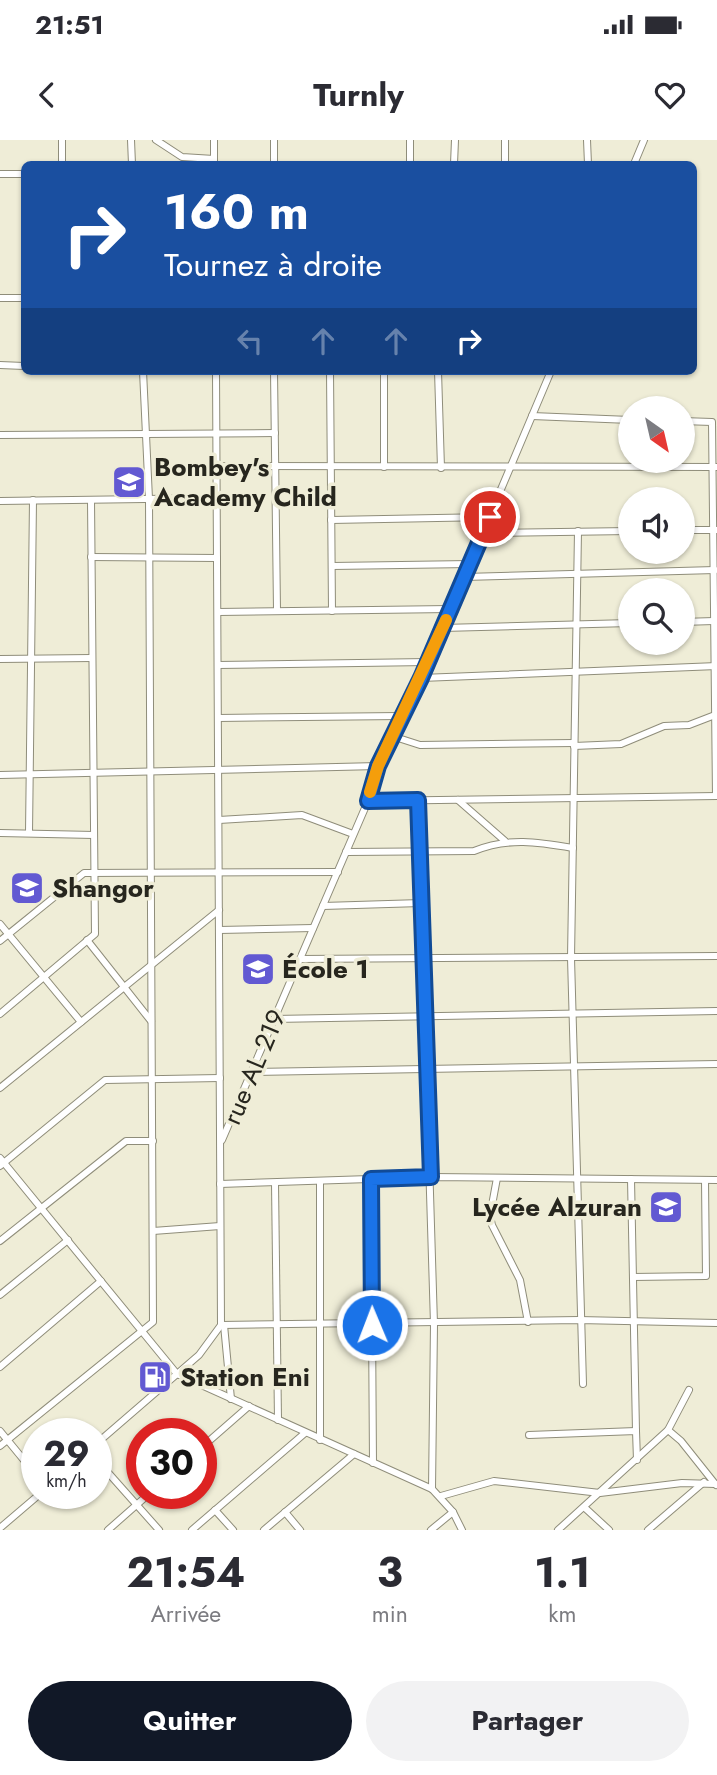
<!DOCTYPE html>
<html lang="fr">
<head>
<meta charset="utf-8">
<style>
	body { margin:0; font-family:Jost,sans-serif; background:#f2f2f3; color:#2b2b33; height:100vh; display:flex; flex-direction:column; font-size:26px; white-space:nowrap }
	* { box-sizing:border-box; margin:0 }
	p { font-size:23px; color:#7c7c81 }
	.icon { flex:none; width:38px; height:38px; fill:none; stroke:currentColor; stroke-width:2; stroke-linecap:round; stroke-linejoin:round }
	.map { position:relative; height:1390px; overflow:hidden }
	.drawer { display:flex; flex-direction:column; background:#fff; flex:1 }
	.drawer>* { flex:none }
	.guide { position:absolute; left:21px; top:21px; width:676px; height:214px; border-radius:10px; box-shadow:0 2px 5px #0004; background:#1a4fa0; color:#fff; overflow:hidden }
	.needle { width:46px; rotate:146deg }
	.controls { position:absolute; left:618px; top:256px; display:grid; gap:14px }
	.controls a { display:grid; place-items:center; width:77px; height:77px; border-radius:50%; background:#fff; box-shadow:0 2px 5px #0004; font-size:35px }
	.speed { position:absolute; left:21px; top:1278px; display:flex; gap:14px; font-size:35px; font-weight:700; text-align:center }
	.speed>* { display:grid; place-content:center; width:91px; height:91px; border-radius:50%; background:#fff; box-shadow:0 2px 5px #0004; line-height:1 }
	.speed small { font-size:18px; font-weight:400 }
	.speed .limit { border:10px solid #d22; background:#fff; color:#111 }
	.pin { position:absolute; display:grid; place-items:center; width:60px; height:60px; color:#fff; margin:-30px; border:4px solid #fff; border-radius:50%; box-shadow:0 2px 7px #0007 }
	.me { position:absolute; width:77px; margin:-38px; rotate:359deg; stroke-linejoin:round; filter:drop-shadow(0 0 5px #0008) }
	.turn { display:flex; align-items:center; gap:24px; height:147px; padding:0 28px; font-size:32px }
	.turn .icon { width:91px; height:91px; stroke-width:2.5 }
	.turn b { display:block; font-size:49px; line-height:60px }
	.lanes { display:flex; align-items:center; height:66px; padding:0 28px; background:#0003; justify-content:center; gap:35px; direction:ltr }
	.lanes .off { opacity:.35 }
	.eta { display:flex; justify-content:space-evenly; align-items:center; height:119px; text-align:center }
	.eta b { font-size:42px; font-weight:700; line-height:49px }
	.primary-button { display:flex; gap:14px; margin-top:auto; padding:14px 28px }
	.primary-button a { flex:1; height:80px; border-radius:42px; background:#111827; color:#fff; font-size:28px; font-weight:700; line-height:80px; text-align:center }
	.primary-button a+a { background:#f2f2f3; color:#2b2b33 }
	.status { display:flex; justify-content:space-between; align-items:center; height:49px; padding:0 35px; background:#fff; direction:ltr }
	.status svg { height:19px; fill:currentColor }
	header { display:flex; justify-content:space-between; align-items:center; height:91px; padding:0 28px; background:#fff; font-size:32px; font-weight:700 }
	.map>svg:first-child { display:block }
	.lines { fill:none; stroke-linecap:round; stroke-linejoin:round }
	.street-casing { stroke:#8f8d7a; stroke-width:8 }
	.street { stroke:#fff; stroke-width:6 }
	.route-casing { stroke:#114b97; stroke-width:18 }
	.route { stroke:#1a73e8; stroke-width:12 }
	.slow { stroke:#f59e0b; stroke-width:12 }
	.labels { text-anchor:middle; stroke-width:7; stroke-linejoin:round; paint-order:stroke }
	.poi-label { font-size:26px; font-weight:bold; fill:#27261e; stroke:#efedd7; text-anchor:start }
	.street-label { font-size:26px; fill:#27261e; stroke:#efedd7 }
</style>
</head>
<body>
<div class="status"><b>21:51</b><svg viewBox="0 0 49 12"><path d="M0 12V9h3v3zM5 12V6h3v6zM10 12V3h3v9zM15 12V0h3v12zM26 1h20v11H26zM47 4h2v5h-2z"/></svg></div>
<header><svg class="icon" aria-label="back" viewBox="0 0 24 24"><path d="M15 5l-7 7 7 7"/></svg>Turnly<svg class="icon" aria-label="heart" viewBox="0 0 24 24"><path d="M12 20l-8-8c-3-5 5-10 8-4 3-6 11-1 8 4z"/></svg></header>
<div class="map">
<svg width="717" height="1390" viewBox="0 0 717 1390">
	<rect width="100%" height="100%" fill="#efedd7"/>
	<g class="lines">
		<!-- street casing -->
		<g class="street-casing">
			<g id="street">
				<polyline points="62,0 62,24"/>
				<polyline points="131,0 132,24"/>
				<polyline points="156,0 182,17 214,19"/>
				<polyline points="214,0 214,24"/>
				<polyline points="410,0 410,24"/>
				<polyline points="505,0 505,24"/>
				<polyline points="587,0 588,24"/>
				<polyline points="274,24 274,0"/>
				<polyline points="454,24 455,0"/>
				<polyline points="634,24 644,0"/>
				<polyline points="0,34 24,34"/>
				<polyline points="0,158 24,158"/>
				<polyline points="0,225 24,226"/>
				<polyline points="274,231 277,470"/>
				<polyline points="330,231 332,471"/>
				<polyline points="384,231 384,327"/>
				<polyline points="438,231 441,328"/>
				<polyline points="532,276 630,280"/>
				<polyline points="682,281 712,282 716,656"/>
				<polyline points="0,295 275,293"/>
				<polyline points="217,326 717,327"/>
				<polyline points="0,361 217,358"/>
				<polyline points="331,380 490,377"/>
				<polyline points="682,390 716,390"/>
				<polyline points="578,391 571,818 583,1244"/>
				<polyline points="483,393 630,391"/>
				<polyline points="91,417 217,418"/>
				<polyline points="332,426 470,424"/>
				<polyline points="464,437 715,430"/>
				<polyline points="218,472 450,469"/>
				<polyline points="682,482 714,481"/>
				<polyline points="442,488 630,483"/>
				<polyline points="0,519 92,518"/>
				<polyline points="218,525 428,522"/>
				<polyline points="421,538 717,526"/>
				<polyline points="218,578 401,576"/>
				<polyline points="392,596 420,605 574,603"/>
				<polyline points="574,606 621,604 664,586 689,585 715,575"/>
				<polyline points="0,635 378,626"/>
				<polyline points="418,660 434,1184 432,1349"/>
				<polyline points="458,660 505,701"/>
				<polyline points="368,661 717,656"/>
				<polyline points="219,680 302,675 353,694"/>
				<polyline points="0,693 94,695"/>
				<polyline points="29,693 33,360"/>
				<path d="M346,712L474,711C508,697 538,702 573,708"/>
				<polyline points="323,766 421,763"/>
				<polyline points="0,784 81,882"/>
				<polyline points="219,790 313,788"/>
				<polyline points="87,800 151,881"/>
				<polyline points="0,801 84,733 338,732"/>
				<polyline points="300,819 717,816"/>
				<polyline points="0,874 95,794 91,360"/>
				<polyline points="274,879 717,871"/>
				<polyline points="252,932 717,924"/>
				<polyline points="0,948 219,770"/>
				<polyline points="222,1000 368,661 378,626 428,522 551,231"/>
				<polyline points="0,1018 177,1234 432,1349 453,1372 462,1390"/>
				<polyline points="0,1026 105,940 220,938"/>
				<polyline points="497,1038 490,1076 492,1085 520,1140 528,1182"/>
				<polyline points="371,1039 373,1323"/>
				<polyline points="631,1039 636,1291"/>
				<polyline points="275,1043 278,1280"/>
				<polyline points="220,1044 431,1037 717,1040"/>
				<polyline points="153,1091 220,1086"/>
				<polyline points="0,1101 126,1001 153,1001"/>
				<polyline points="633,1137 706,1136 705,1040"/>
				<polyline points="0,1155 68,1100"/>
				<polyline points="221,1185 579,1180 717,1183"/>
				<polyline points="224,1185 231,1259"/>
				<polyline points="0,1227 101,1141"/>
				<polyline points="668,1290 681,1301 716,1345"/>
				<polyline points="0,1291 37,1336"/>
				<polyline points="529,1295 636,1291 637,1320"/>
				<polyline points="320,1300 320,1041"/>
				<polyline points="96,1304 199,1215 221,1185 216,231"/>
				<polyline points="0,1306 153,1182 149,359 143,231"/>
				<polyline points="201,1308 249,1266"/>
				<polyline points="96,1319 159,1390"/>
				<polyline points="441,1356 494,1341 600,1353 682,1343 715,1344"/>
				<polyline points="584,1367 609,1390"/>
				<polyline points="215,1370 233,1390"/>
				<polyline points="285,1372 300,1390"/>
				<polyline points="0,1388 41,1353"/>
				<polyline points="108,1390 150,1353"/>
				<polyline points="192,1390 305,1293"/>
				<polyline points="264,1390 354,1314"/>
				<polyline points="431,1390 453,1372"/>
				<polyline points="558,1390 668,1290 689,1250"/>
				<polyline points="648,1390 704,1342"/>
			</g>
		</g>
		<!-- street -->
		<use href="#street" class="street"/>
	</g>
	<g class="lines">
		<!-- route casing -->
		<g class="route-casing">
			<polyline id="route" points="372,1185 371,1039 431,1037 418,660 368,661 378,626 421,538 490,377"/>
		</g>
		<!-- route -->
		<use href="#route" class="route"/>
		<!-- slow -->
		<polyline class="slow" points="370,652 378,626 446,480"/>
	</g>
	<!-- icons -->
	<defs>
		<g id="school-square" transform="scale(1.75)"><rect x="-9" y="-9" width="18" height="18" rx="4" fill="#6259d2" stroke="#efedd7"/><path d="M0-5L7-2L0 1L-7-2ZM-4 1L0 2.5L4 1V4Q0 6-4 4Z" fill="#fff"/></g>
		<g id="fuel-square" transform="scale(1.75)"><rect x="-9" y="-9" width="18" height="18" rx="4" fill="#6259d2" stroke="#efedd7"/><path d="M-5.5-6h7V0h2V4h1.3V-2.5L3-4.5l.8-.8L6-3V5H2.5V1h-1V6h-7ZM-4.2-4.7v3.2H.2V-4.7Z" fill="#fff"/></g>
	</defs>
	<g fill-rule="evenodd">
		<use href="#school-square" x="129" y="342"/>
		<use href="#school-square" x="27" y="748"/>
		<use href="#school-square" x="258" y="829"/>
		<use href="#school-square" x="666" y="1067"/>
		<use href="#fuel-square" x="155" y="1237"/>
	</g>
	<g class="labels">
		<!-- poi labels -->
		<g class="poi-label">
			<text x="154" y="336">Bombey's<tspan x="154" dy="30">Academy Child</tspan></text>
			<text x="52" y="757">Shangor</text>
			<text x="282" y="838">École 1</text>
			<text x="642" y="1076" text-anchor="end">Lycée Alzuran</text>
			<text x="180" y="1246">Station Eni</text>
		</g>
		<!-- street labels -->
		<g class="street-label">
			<text transform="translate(254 927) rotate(-67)" y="9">rue AL 219</text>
		</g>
	</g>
</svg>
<div class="controls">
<a><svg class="needle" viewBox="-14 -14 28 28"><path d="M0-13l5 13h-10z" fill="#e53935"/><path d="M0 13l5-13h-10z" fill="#7c7c81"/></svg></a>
<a><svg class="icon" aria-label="sound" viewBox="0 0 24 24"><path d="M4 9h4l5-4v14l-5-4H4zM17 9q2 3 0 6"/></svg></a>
<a><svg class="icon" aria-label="search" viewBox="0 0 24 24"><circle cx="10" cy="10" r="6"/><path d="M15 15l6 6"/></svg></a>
</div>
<div class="speed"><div>29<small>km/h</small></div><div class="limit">30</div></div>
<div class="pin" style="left:490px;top:377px;background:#d93025"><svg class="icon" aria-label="arrive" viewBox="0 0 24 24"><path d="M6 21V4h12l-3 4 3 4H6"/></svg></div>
<svg class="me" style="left:372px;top:1185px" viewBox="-20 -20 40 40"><circle r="17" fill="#1a73e8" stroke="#fff" stroke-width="3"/><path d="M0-11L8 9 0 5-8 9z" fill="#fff"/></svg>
<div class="guide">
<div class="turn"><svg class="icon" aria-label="right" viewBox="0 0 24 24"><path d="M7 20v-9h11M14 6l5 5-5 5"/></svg><div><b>160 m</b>Tournez à droite</div></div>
<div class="lanes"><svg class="icon off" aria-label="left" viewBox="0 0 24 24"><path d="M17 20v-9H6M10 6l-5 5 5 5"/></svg><svg class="icon off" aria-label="ahead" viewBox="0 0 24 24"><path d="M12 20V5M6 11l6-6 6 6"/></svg><svg class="icon off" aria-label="ahead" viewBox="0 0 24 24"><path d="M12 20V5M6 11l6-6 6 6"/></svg><svg class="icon" aria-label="right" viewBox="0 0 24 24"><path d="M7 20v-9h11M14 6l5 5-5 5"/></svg></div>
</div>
</div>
<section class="drawer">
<div class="eta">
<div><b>21:54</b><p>Arrivée</p></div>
<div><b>3</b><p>min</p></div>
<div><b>1.1</b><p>km</p></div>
</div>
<div class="primary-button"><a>Quitter</a><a>Partager</a></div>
</section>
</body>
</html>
